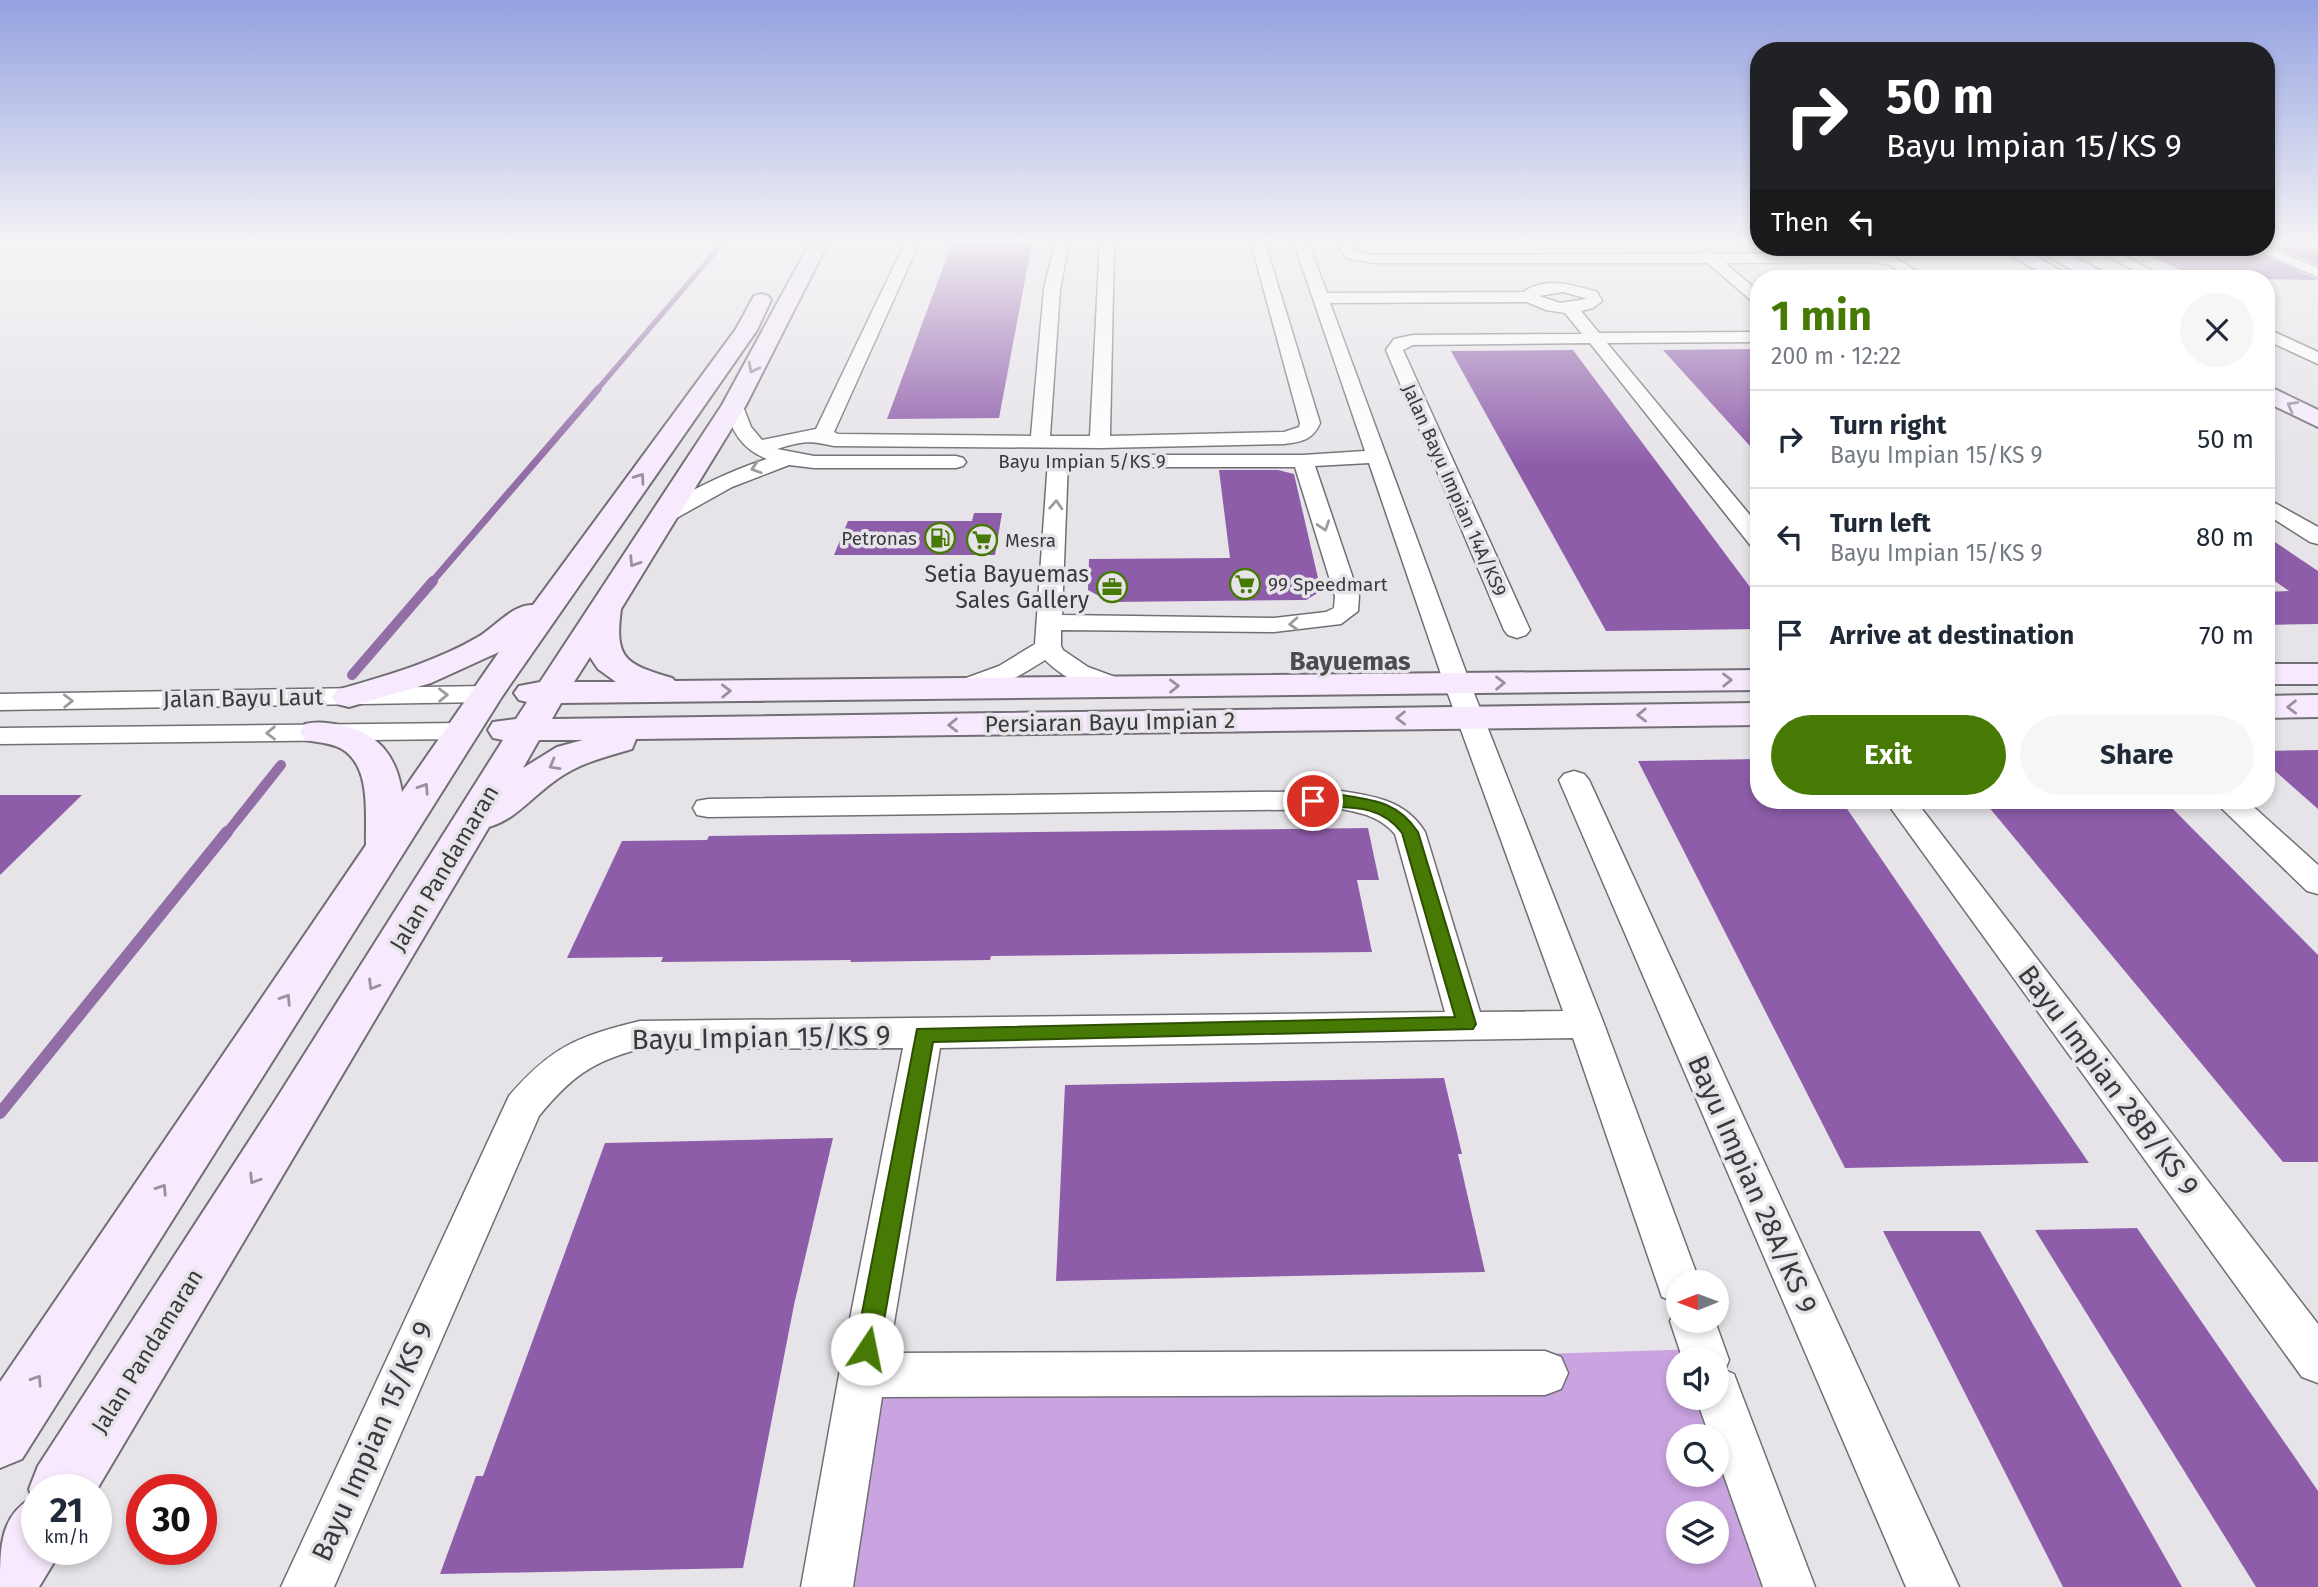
<!DOCTYPE html>
<html lang="en">
<head>
<meta charset="utf-8">
<style>
	body { margin:0; font-family:"Fira Sans",sans-serif; background:#f6f6f7; color:#1f2937; height:100vh; display:flex; flex-direction:column; font-size:26px; white-space:nowrap }
	* { box-sizing:border-box; margin:0 }
	p { font-size:23px; color:#747a83 }
	.icon { flex:none; width:38px; height:38px; fill:none; stroke:currentColor; stroke-width:2; stroke-linecap:round; stroke-linejoin:round }
	.map { position:relative; flex:1; overflow:hidden }
	.drawer { position:absolute; left:1750px; top:270px; width:525px; height:539px; display:flex; flex-direction:column; background:#fff; border-radius:28px; box-shadow:0 4px 10px #0003 }
	.drawer>* { flex:none }
	.guide { position:absolute; left:1750px; top:42px; width:525px; height:214px; border-radius:28px; box-shadow:0 4px 10px #0003; background:#202124; color:#fff; overflow:hidden }
	.needle { width:46px; rotate:269deg }
	.tools { position:absolute; left:1666px; top:1270px; display:grid; gap:14px }
	.tools a { display:grid; place-items:center; width:63px; height:63px; border-radius:50%; background:#fff; box-shadow:0 4px 10px #0003; font-size:35px }
	.speed { position:absolute; left:21px; top:1474px; display:flex; gap:14px; font-size:35px; font-weight:700; text-align:center }
	.speed>* { display:grid; place-content:center; width:91px; height:91px; border-radius:50%; background:#fff; box-shadow:0 4px 10px #0003; line-height:1 }
	.speed small { font-size:18px; font-weight:400 }
	.speed .limit { border:10px solid #d22; background:#fff; color:#111 }
	.pin { position:absolute; display:grid; place-items:center; width:60px; height:60px; color:#fff; margin:-30px; border:4px solid #fff; border-radius:50%; box-shadow:0 2px 7px #0007 }
	.me { position:absolute; width:77px; margin:-38px; rotate:11deg; stroke-linejoin:round; filter:drop-shadow(0 0 5px #0008) }
	.turn { display:flex; align-items:center; gap:24px; height:147px; padding:0 21px; font-size:32px }
	.turn .icon { width:91px; height:91px; stroke-width:2.5 }
	.turn b { display:block; font-size:49px; line-height:60px }
	.then { display:flex; align-items:center; height:66px; padding:0 21px; background:#0003; gap:14px; font-size:26px }
	.round { display:grid; place-items:center; flex:none; width:74px; height:74px; border-radius:37px; background:#f6f6f7 }
	.summary { display:flex; align-items:center; justify-content:space-between; height:119px; padding:0 21px }
	h1 { font-size:42px; font-weight:700; line-height:52px; color:#477a05 }
	.action { display:flex; gap:14px; margin-top:auto; padding:14px 21px }
	.action a { flex:1; height:80px; border-radius:42px; background:#477a05; color:#fff; font-size:28px; font-weight:700; line-height:80px; text-align:center }
	.action a+a { background:#f6f6f7; color:#1f2937 }
	ul { padding:0; list-style:none }
	li { display:flex; align-items:center; gap:21px; height:98px; padding:0 21px; border-top:2px solid #e0e1e3 }
	li div { flex:1 }
	li b { display:block; font-size:26px }
	li em { font-style:normal }
	.map>svg:first-child { display:block }
	.green { fill:#caa4e1; fill-rule:evenodd }
	.lines { fill:none; stroke-linecap:round; stroke-linejoin:round }
	.stream-far3 { stroke:#926ea6; stroke-width:5 }
	.stream-far2 { stroke:#926ea6; stroke-width:7 }
	.stream-far1 { stroke:#926ea6; stroke-width:10 }
	.stream { stroke:#926ea6; stroke-width:12 }
	.building { fill:#8e5daa }
	.street-casing { stroke:#716f73; stroke-width:3 }
	.secondary-casing { stroke:#716f73; stroke-width:4 }
	.street { fill:#fff; fill-rule:evenodd }
	.secondary { fill:#f7eafe; fill-rule:evenodd }
	.oneway { stroke:#99929c }
	.oneway2 { stroke:#9d9c9d }
	.route { fill:#477a05; stroke:#2e4f03; stroke-width:2 }
	.labels { text-anchor:middle; stroke-width:7; stroke-linejoin:round; paint-order:stroke }
	.far-street-label { font-size:19px; fill:#3b3a3b; stroke:#e7e4e9 }
	.far-poi-label { font-size:19px; fill:#3b3a3b; stroke:#e7e4e9; text-anchor:start }
	.poi-label { font-size:23px; fill:#3b3a3b; stroke:#e7e4e9; text-anchor:end }
	.street-label { font-size:23px; fill:#3b3a3b; stroke:#e7e4e9 }
	.quarter-label { font-size:26px; font-weight:bold; fill:#4d4b4e; stroke:#e7e4e9 }
	.near-street-label { font-size:28px; fill:#3b3a3b; stroke:#e7e4e9 }
</style>
</head>
<body>
<div class="map">
<svg width="2318" height="1587" viewBox="0 0 2318 1587">
	<rect width="100%" height="100%" fill="#e7e4e9"/>
	<!-- green -->
	<path class="green" d="M1702,1349L1706,1360H1678V1398H1717V1390L1789,1587H827L862,1375ZM1678,1437H1717V1475H1678ZM1678,1514H1717V1552H1678Z"/>
	<g class="lines">
		<!-- stream-far3 -->
		<polyline class="stream-far3" points="596,391 723,243"/>
		<!-- stream-far2 -->
		<polyline class="stream-far2" points="431,583 598,389"/>
		<!-- stream-far1 -->
		<g class="stream-far1">
			<polyline points="352,675 433,581"/>
			<polyline points="226,834 281,765"/>
		</g>
		<!-- stream -->
		<polyline class="stream" points="0,1113 227,832"/>
	</g>
	<!-- building -->
	<g class="building">
		<polygon points="952,243 1032,243 999,418 887,419"/>
		<polygon points="2132,247 2247,247 2318,280 2197,278"/>
		<polygon points="2275,247 2318,247 2318,265"/>
		<polygon points="1759,349 1759,456 1663,350"/>
		<polygon points="1573,350 1759,599 1759,629 1606,631 1451,351"/>
		<polygon points="1219,470 1278,470 1294,474 1321,591 1306,600 1110,602 1088,590 1089,559 1230,558"/>
		<polygon points="974,513 1002,513 995,555 834,555 848,521 972,521"/>
		<polygon points="2266,536 2318,571 2318,624 2266,625 2266,592 2289,591 2266,575"/>
		<polygon points="2318,750 2318,809 2266,763 2266,751"/>
		<polygon points="1759,759 1759,800 1841,800 2089,1163 1845,1168 1638,761"/>
		<polygon points="0,795 82,795 0,875"/>
		<polygon points="1983,800 2164,800 2318,955 2318,1162 2283,1162"/>
		<polygon points="1368,828 1379,880 1357,880 1372,952 991,956 990,960 850,962 851,960 661,962 663,957 567,958 622,841 707,840 709,836"/>
		<polygon points="1444,1078 1462,1154 1458,1154 1485,1272 1056,1281 1065,1085"/>
		<polygon points="833,1138 794,1305 743,1568 440,1574 476,1476 483,1476 605,1143"/>
		<polygon points="2137,1228 2318,1491 2318,1587 2256,1587 2035,1230"/>
		<polygon points="1883,1231 1980,1231 2182,1587 2063,1587"/>
	</g>
	<g class="lines">
		<!-- street casing -->
		<g class="street-casing">
			<g id="street">
				<path d="M905,243H919L834,432L838,434L1031,436L1044,289L1055,243H1069L1060,289L1050,436H1090L1100,243H1114L1110,436L1284,432L1299,427L1300,423L1251,243H1265L1320,423C1313,440 1301,442 1284,444L1100,448L834,446C809,440 802,441 777,449L814,456H956L963,458L966,462L963,466L956,468H814L789,465L732,487L673,520H657L654,515L657,510C692,490 728,471 767,459C742,449 731,431 725,405L727,401H741L751,427L762,440L816,429Z"/>
				<path d="M1294,243H1308L1327,293L1523,292C1547,276 1572,285 1597,292L1602,301L1593,308L1581,311L1599,333L1759,332V342L1607,343L1759,526V548L1751,546L1590,343L1413,345L1403,350L1530,630L1526,635L1517,638L1508,635L1504,630L1386,350L1394,339L1413,335L1582,334L1565,313L1546,310L1527,302L1330,303L1470,683L1604,1024L1700,1283H1678V1303L1662,1297L1573,1038L940,1048L889,1353L1545,1351L1561,1357L1568,1373L1561,1389L1545,1395L882,1397L853,1587H801L839,1375L903,1048L640,1049C592,1061 570,1078 539,1116L334,1587H281L509,1096C551,1047 578,1036 640,1021L1445,1012L1395,834C1380,817 1363,813 1341,809L708,817L697,815L693,808L697,801L708,799L1341,791C1375,796 1406,801 1425,832L1480,1012L1563,1011L1444,683L1369,463L1315,466L1359,596L1358,611L1341,624L1274,632L1061,630V646L1063,650L1088,667L1126,681L1130,687L1126,693C1101,699 1063,678 1045,660C1023,674 981,700 955,694L951,688L955,682L999,666L1035,644L1048,461L1051,457H1065L1068,461L1062,615L1274,618L1326,612L1334,608L1335,596L1295,467H1132L1125,465L1122,461L1125,457L1132,455H1303L1365,451ZM1563,292L1585,298L1586,299L1560,303L1539,296Z"/>
				<polygon points="1337,243 1351,243 1356,252 1373,255 1700,254 1707,250 1715,254 1874,254 1874,248 1879,247 1927,278 1910,278 1890,265 1872,262 1725,263 1759,292 1759,305 1754,303 1708,263 1373,263 1346,258"/>
				<polygon points="2266,246 2318,268 2318,277 2249,247"/>
				<polygon points="2091,247 2108,247 2166,278 2148,278"/>
				<polygon points="2266,328 2318,352 2318,364 2266,340"/>
				<polygon points="2266,498 2318,527 2318,544 2310,542 2266,514"/>
				<polygon points="486,686 496,688 499,694 496,700 486,702 0,710 0,694"/>
				<polygon points="462,723 472,725 476,731 472,737 462,739 0,744 0,728"/>
				<polygon points="1574,771 1584,774 1589,780 1959,1587 1906,1587 1559,780 1564,774"/>
				<polygon points="1885,800 1915,800 2318,1324 2318,1383 2302,1377"/>
				<polygon points="2213,800 2246,800 2318,865 2318,894 2307,891"/>
				<polygon points="1678,1305 1678,1321 1715,1321 1729,1360 1725,1370 1734,1374 1740,1390 1815,1587 1763,1587 1717,1456 1717,1437 1710,1437 1696,1398 1717,1398 1717,1360 1683,1360 1670,1321"/>
			</g>
		</g>
		<!-- secondary casing -->
		<g class="secondary-casing">
			<g id="secondary">
				<path d="M810,243H828L746,405L621,609C614,660 626,664 672,678L675,681L1759,670V690L561,703L552,719L1759,703V725L636,739L632,749C605,757 579,763 556,780C534,795 515,820 489,827L96,1491L37,1489V1549H62L39,1587H0C0,1547 0,1516 32,1498L29,1489L38,1466L273,1104L503,740L493,738L488,730L493,722L516,719L527,702L519,700L514,693L519,686L540,682L722,405ZM590,657L598,669L616,682H574ZM539,740H583L557,747L523,768Z"/>
				<polygon points="1998,247 2020,247 2071,277 2049,278"/>
				<polygon points="2033,247 2055,247 2107,274 2110,278 2086,278"/>
				<path d="M761,294L768,296L771,300L757,330L503,695L22,1459L0,1468V1382L366,845C365,816 372,767 342,749C332,743 316,742 305,740L300,732L305,724C319,721 330,723 344,726C379,735 396,755 402,792L499,652L431,683L349,707L337,704L332,697L337,690C385,676 435,662 478,637C495,627 513,604 533,605L736,329L754,296Z"/>
				<polygon points="2266,385 2318,410 2318,427 2266,402"/>
				<rect x="2266" y="664" width="52" height="20"/>
				<polygon points="2318,695 2318,717 2266,718 2266,696"/>
			</g>
		</g>
		<!-- street -->
		<use href="#street" class="street"/>
		<!-- secondary -->
		<use href="#secondary" class="secondary"/>
	</g>
	<!-- one-way arrows -->
	<defs><path id="oneway-chevron" d="M-2-3.5L2.5 0L-2 3.5" fill="none" stroke-width="1.6" stroke-linecap="round" stroke-linejoin="round" transform="scale(1.75)"/></defs>
	<g class="oneway">
		<use href="#oneway-chevron" transform="translate(753 368) rotate(118)"/>
		<use href="#oneway-chevron" transform="translate(2292 406) rotate(-151)"/>
		<use href="#oneway-chevron" transform="translate(640 478) rotate(-55)"/>
		<use href="#oneway-chevron" transform="translate(634 562) rotate(123)"/>
		<use href="#oneway-chevron" transform="translate(1727 680) rotate(-1)"/>
		<use href="#oneway-chevron" transform="translate(1500 683) rotate(-1)"/>
		<use href="#oneway-chevron" transform="translate(1174 686) rotate(-1)"/>
		<use href="#oneway-chevron" transform="translate(726 691) rotate(-1)"/>
		<use href="#oneway-chevron" transform="translate(2292 707) rotate(179)"/>
		<use href="#oneway-chevron" transform="translate(1642 715) rotate(179)"/>
		<use href="#oneway-chevron" transform="translate(1401 718) rotate(179)"/>
		<use href="#oneway-chevron" transform="translate(953 725) rotate(179)"/>
		<use href="#oneway-chevron" transform="translate(554 765) rotate(150)"/>
		<use href="#oneway-chevron" transform="translate(424 788) rotate(-57)"/>
		<use href="#oneway-chevron" transform="translate(373 985) rotate(121)"/>
		<use href="#oneway-chevron" transform="translate(286 999) rotate(-57)"/>
		<use href="#oneway-chevron" transform="translate(254 1179) rotate(122)"/>
		<use href="#oneway-chevron" transform="translate(162 1189) rotate(-57)"/>
		<use href="#oneway-chevron" transform="translate(37 1380) rotate(-57)"/>
	</g>
	<g class="oneway2">
		<use href="#oneway-chevron" transform="translate(756 468) rotate(162)"/>
		<use href="#oneway-chevron" transform="translate(1056 505) rotate(-87)"/>
		<use href="#oneway-chevron" transform="translate(1324 526) rotate(72)"/>
		<use href="#oneway-chevron" transform="translate(1294 624) rotate(177)"/>
		<use href="#oneway-chevron" transform="translate(443 695) rotate(-1)"/>
		<use href="#oneway-chevron" transform="translate(68 701) rotate(-1)"/>
		<use href="#oneway-chevron" transform="translate(271 733) rotate(179)"/>
	</g>
	<!-- sky -->
	<linearGradient id="sky" x2="0" y2="1"><stop stop-color="#94a1e0"/><stop offset="0.52" stop-color="#f4f3f5"/><stop offset="1" stop-color="#f4f3f5" stop-opacity="0"/></linearGradient>
	<rect width="2318" height="465" fill="url(#sky)"/>
	<!-- route -->
	<path class="route" d="M1341,795C1374,800 1398,802 1418,832L1476,1024L1473,1029L933,1042L879,1349L875,1357L867,1360L858,1357L855,1349L917,1029L1455,1017L1402,833C1372,792 1320,816 1305,801L1313,796Z"/>
	<!-- icons -->
	<defs>
		<g id="fuel-ring" transform="scale(1.575)"><circle r="9.5" fill="#e7e4e9" stroke="#477a05" stroke-width="1.5"/><path d="M-5.5-6h7V0h2V4h1.3V-2.5L3-4.5l.8-.8L6-3V5H2.5V1h-1V6h-7ZM-4.2-4.7v3.2H.2V-4.7Z" fill="#477a05"/></g>
		<g id="supermarket-ring" transform="scale(1.575)"><circle r="9.5" fill="#e7e4e9" stroke="#477a05" stroke-width="1.5"/><path d="M-6-5.5h2.5l.6 2H6L4.5 2H-2.5L-4.4-4H-6ZM-1.5 3.2a1.3 1.3 0 1 0 .1 0ZM3 3.2a1.3 1.3 0 1 0 .1 0Z" fill="#477a05"/></g>
		<g id="office-ring" transform="scale(1.575)"><circle r="9.5" fill="#e7e4e9" stroke="#477a05" stroke-width="1.5"/><path d="M-6-3h4V-5.5h4V-3h4V5H-6ZM-1-4.5V-3h2v-1.5ZM-6 0V1H6V0Z" fill="#477a05"/></g>
	</defs>
	<g fill-rule="evenodd">
		<use href="#fuel-ring" x="940" y="538"/>
		<use href="#supermarket-ring" x="982" y="540"/>
		<use href="#supermarket-ring" x="1245" y="584"/>
		<use href="#office-ring" x="1112" y="587"/>
	</g>
	<g class="labels">
		<!-- far-street labels -->
		<g class="far-street-label">
			<text x="1082" y="468">Bayu Impian 5/KS 9</text>
			<text transform="translate(1455 490) rotate(66)" y="7">Jalan Bayu Impian 14A/KS9</text>
		</g>
		<!-- far-poi labels -->
		<g class="far-poi-label">
			<text x="917" y="545" text-anchor="end">Petronas</text>
			<text x="1005" y="547">Mesra</text>
			<text x="1268" y="591">99 Speedmart</text>
		</g>
		<!-- poi labels -->
		<g class="poi-label">
			<text x="1089" y="582">Setia Bayuemas<tspan x="1089" dy="26">Sales Gallery</tspan></text>
		</g>
		<!-- street labels -->
		<g class="street-label">
			<text transform="translate(243 698) rotate(-1)" y="8">Jalan Bayu Laut</text>
			<text transform="translate(1110 722) rotate(-1)" y="8">Persiaran Bayu Impian 2</text>
			<text transform="translate(444 868) rotate(-59)" y="8">Jalan Pandamaran</text>
			<text transform="translate(147 1351) rotate(-58)" y="8">Jalan Pandamaran</text>
		</g>
		<!-- quarter labels -->
		<g class="quarter-label">
			<text x="1350" y="670">Bayuemas</text>
		</g>
		<!-- near-street labels -->
		<g class="near-street-label">
			<text transform="translate(761 1037) rotate(-1)" y="10">Bayu Impian 15/KS 9</text>
			<text transform="translate(2109 1080) rotate(53)" y="10">Bayu Impian 28B/KS 9</text>
			<text transform="translate(1753 1184) rotate(66)" y="10">Bayu Impian 28A/KS 9</text>
			<text transform="translate(372 1441) rotate(-66)" y="10">Bayu Impian 15/KS 9</text>
		</g>
	</g>
</svg>
<div class="tools">
<a><svg class="needle" viewBox="-14 -14 28 28"><path d="M0-13l5 13h-10z" fill="#e53935"/><path d="M0 13l5-13h-10z" fill="#747a83"/></svg></a>
<a><svg class="icon" aria-label="sound" viewBox="0 0 24 24"><path d="M4 9h4l5-4v14l-5-4H4zM17 9q2 3 0 6"/></svg></a>
<a><svg class="icon" aria-label="search" viewBox="0 0 24 24"><circle cx="10" cy="10" r="6"/><path d="M15 15l6 6"/></svg></a>
<a><svg class="icon" aria-label="layers" viewBox="0 0 24 24"><path d="M12 4l9 5-9 5-9-5zM3 14l9 5 9-5"/></svg></a>
</div>
<div class="speed"><div>21<small>km/h</small></div><div class="limit">30</div></div>
<div class="pin" style="left:1313px;top:801px;background:#d93025"><svg class="icon" aria-label="arrive" viewBox="0 0 24 24"><path d="M6 21V4h12l-3 4 3 4H6"/></svg></div>
<svg class="me" style="left:867px;top:1349px" viewBox="-20 -20 40 40"><circle r="19" fill="#fff"/><path d="M0-13L10 11 0 6-10 11z" fill="#477a05"/></svg>
<div class="guide">
<div class="turn"><svg class="icon" aria-label="right" viewBox="0 0 24 24"><path d="M7 20v-9h11M14 6l5 5-5 5"/></svg><div><b>50 m</b>Bayu Impian 15/KS 9</div></div>
<div class="then">Then<svg class="icon" aria-label="left" viewBox="0 0 24 24"><path d="M17 20v-9H6M10 6l-5 5 5 5"/></svg></div>
</div>
<section class="drawer">
<div class="summary"><div><h1>1 min</h1><p>200 m · 12:22</p></div><a class="round"><svg class="icon" aria-label="close" viewBox="0 0 24 24"><path d="M6 6l12 12M18 6L6 18"/></svg></a></div>
<ul>
<li><svg class="icon" aria-label="right" viewBox="0 0 24 24"><path d="M7 20v-9h11M14 6l5 5-5 5"/></svg><div><b>Turn right</b><p>Bayu Impian 15/KS 9</p></div><em>50 m</em></li>
<li><svg class="icon" aria-label="left" viewBox="0 0 24 24"><path d="M17 20v-9H6M10 6l-5 5 5 5"/></svg><div><b>Turn left</b><p>Bayu Impian 15/KS 9</p></div><em>80 m</em></li>
<li><svg class="icon" aria-label="arrive" viewBox="0 0 24 24"><path d="M6 21V4h12l-3 4 3 4H6"/></svg><div><b>Arrive at destination</b></div><em>70 m</em></li>
</ul>
<div class="action"><a>Exit</a><a>Share</a></div>
</section>
</div>
</body>
</html>
